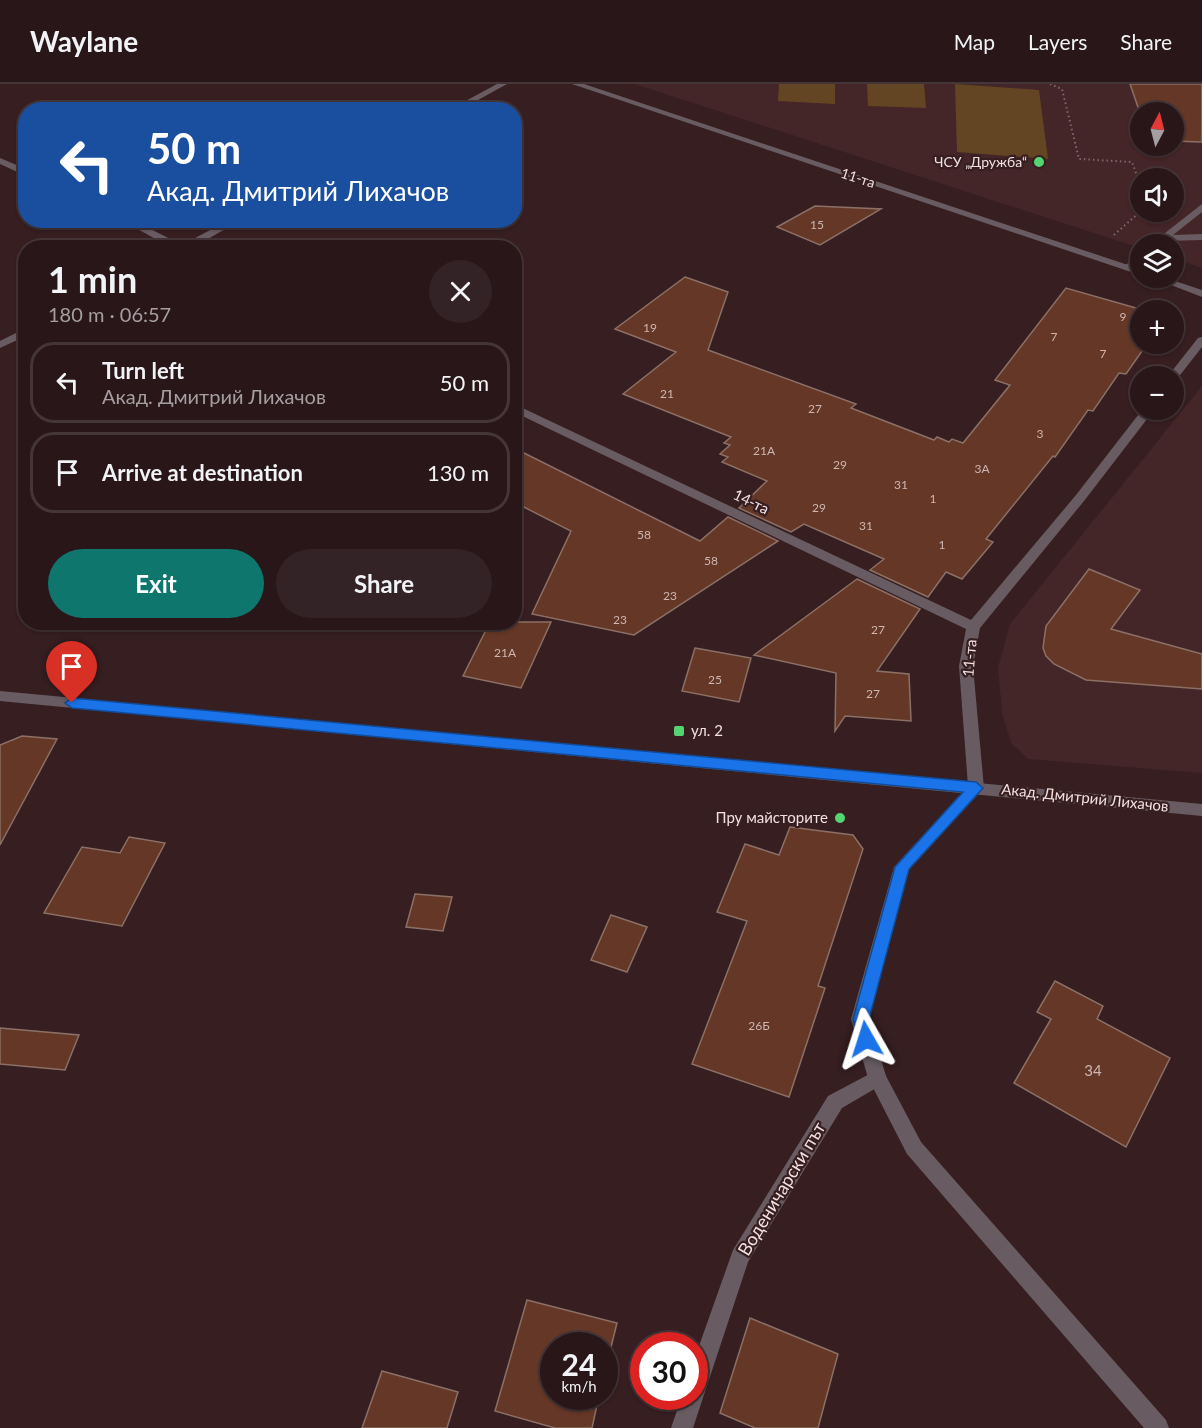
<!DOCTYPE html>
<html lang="en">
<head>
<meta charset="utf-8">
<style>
	body { margin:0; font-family:Lato,sans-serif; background:#342326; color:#f1f3f6; height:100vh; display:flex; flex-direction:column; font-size:22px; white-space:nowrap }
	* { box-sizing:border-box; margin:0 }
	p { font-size:20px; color:#a59fa2 }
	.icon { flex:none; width:33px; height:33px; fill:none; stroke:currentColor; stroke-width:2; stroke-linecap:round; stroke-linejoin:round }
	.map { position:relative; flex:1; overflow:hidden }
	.drawer { position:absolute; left:18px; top:156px; width:504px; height:390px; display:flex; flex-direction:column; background:#281619; border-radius:24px; box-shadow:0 2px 4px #0004,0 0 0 2px #443538 }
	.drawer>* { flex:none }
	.banner { position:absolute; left:18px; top:18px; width:504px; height:126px; border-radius:24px; box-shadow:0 2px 4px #0004,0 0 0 2px #443538; background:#1a4fa0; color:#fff; overflow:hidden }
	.needle { width:39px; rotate:7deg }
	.tools { position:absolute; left:1130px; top:18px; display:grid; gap:12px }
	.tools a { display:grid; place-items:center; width:54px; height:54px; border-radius:50%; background:#281619; box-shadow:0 2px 4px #0004,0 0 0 2px #443538; font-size:30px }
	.speed { position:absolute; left:540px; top:1248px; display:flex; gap:12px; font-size:30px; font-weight:700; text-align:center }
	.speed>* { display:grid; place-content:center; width:78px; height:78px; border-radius:50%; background:#281619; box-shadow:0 2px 4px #0004,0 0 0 2px #443538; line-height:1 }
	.speed small { font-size:15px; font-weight:400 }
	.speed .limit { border:9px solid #d22; background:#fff; color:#111 }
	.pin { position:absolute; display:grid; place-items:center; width:51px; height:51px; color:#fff; margin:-62px -26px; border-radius:50% 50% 50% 0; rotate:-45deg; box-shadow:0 0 6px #0007 }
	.pin .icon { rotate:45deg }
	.me { position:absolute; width:66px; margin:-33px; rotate:354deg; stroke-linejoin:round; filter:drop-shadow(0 0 4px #0008) }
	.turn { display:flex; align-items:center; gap:21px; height:126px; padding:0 30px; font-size:27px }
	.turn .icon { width:78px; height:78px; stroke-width:2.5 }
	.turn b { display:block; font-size:42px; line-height:51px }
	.round { display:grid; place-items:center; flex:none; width:63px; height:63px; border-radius:32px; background:#342326 }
	.overview { display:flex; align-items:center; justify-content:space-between; height:102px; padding:0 30px }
	h1 { font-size:36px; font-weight:700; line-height:45px }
	.button { display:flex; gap:12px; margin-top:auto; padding:12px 30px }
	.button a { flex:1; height:69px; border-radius:36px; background:#0f766e; color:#fff; font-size:24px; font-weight:700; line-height:69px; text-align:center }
	.button a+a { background:#342326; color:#f1f3f6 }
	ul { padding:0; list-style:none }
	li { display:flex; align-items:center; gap:18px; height:81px; margin:0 12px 9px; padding:0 18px; border:3px solid #443538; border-radius:24px }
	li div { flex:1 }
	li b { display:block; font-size:22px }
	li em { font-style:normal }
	header { display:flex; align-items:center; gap:36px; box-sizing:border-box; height:84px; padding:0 30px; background:#281619; border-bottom:2px solid #443538 }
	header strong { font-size:28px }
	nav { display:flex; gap:33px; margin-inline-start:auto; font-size:21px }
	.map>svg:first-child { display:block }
	.built { fill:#442528; fill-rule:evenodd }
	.green { fill:#634524 }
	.building { fill:#643727; stroke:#8c7066; stroke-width:1.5 }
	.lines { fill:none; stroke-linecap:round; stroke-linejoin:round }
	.path { stroke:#7e696b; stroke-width:2; stroke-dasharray:1.5 3; stroke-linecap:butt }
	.service { fill:#685c62; fill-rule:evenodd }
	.minor { fill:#685c62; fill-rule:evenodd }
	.tertiary { fill:#685c62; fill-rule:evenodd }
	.route { fill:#1a73e8; stroke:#114b97; stroke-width:1.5 }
	.poi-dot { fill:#53d672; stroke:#361e21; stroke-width:2 }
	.labels { text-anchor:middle; stroke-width:4.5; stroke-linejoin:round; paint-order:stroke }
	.number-label { font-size:12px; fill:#ceb6b2 }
	.far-poi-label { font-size:14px; fill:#f1e0e1; stroke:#361e21; text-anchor:end }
	.far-street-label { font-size:14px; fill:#f1e0e1; stroke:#361e21 }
	.street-label { font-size:15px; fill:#f1e0e1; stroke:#361e21 }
	.poi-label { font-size:15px; fill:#f1e0e1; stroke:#361e21; text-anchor:start }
	.near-number-label { font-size:15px; fill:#ceb6b2 }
	.near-street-label { font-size:18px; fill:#f1e0e1; stroke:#361e21 }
</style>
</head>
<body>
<header>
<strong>Waylane</strong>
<nav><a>Map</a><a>Layers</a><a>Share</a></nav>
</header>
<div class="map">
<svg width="1202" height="1344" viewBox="0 0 1202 1344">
	<rect width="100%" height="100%" fill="#361e21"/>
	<!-- built -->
	<g class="built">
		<path d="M635,0H1202V184L1173,174V160H1140V164ZM1140,28H1173V62H1140ZM1140,94H1173V128H1140Z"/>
		<polygon points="1202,302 1202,689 1028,675 1011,659 1002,629 998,583 1010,540"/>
	</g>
	<!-- green -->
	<g class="green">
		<polygon points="779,0 835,0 835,20 778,17"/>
		<polygon points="867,0 924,0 926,24 868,22"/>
		<polygon points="955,0 1039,6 1048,75 957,68"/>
	</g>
	<!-- building -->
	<g class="building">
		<polygon points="1130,0 1202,0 1202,58 1173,57 1173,28 1140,29"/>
		<polygon points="815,122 881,125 820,161 777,143"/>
		<polygon points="685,193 728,208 708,266 856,320 851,324 934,356 937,353 949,358 952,355 963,359 1010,301 995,296 1066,204 1143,226 1140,226 1140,260 1147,260 1126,290 1119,289 1093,327 1088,326 1055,373 1053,372 986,455 993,458 962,495 946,488 928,513 870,486 884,475 804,440 791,448 739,424 767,397 722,378 728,373 720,370 730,361 724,359 731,353 623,310 676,268 615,245"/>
		<polygon points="514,364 700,457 728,433 778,457 634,551 532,530 571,447 514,418"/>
		<polygon points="1089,485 1140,506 1111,545 1202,570 1202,605 1086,596 1054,580 1046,572 1043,564 1046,542"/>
		<polygon points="857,495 920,525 877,587 909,590 911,637 845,632 835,647 836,589 754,571"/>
		<polygon points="507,538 551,538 521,604 463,592 487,544 503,547"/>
		<polygon points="695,564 751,574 739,618 682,607"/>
		<polygon points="22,652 57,655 0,761 0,661"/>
		<polygon points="790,743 853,751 863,765 818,902 825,904 789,1013 692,980 747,837 717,828 745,760 779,771"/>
		<polygon points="129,753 165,759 122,842 44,829 82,763 120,769"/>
		<polygon points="415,810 452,813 443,847 406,843"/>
		<polygon points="611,831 647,843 627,888 591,876"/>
		<polygon points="1055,897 1103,922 1097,935 1170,974 1126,1063 1014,999 1051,935 1037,928"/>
		<polygon points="0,944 79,951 65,986 0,980"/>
		<polygon points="527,1216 617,1239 604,1291 604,1262 554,1262 554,1312 599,1312 592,1344 555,1344 495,1327"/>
		<polygon points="750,1234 838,1270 818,1344 755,1344 720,1329"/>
		<polygon points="382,1287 458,1308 447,1344 362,1344"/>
	</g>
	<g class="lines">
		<!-- path -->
		<g class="path">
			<polyline points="1050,0 1062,5 1079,75 1132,78 1140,100"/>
			<polyline points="1114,151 1140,128"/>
		</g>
		<!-- service -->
		<g class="service">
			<polygon points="1202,120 1202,128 1173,151 1202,150 1202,156 1166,157 1161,160 1151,160"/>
			<polygon points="1140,171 1140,179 1132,186 1124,186 1124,182"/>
			<polygon points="877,986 883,988 886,994 883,1000 842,1024 748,1178 693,1344 671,1344 682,1312 694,1312 694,1276 733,1166 828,1012"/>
		</g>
		<!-- minor -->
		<g class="minor">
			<polygon points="497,0 507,0 460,26 449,26"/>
			<polygon points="572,0 584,0 1140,185 1140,191"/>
			<polygon points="0,74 26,85 26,92 0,80"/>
			<polygon points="121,136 133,136 182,161 229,136 241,136 192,164 172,164"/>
			<polygon points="1153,194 1166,194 1202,206 1202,213"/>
			<polygon points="26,244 26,252 0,264 0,257"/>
			<polygon points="1202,253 1202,263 1177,295 1173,296 1173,292 1168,292 1198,254"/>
			<polygon points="514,320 971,536 1076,411 1142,326 1154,326 1084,417 980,544 973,582 984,704 909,786 869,935 886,992 921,1058 1166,1336 1169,1344 1144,1344 907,1070 868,994 851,935 894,783 968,702 959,582 966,545 514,328"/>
		</g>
		<!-- tertiary -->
		<polygon class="tertiary" points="0,607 1202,720 1202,732 0,617"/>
	</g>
	<!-- route -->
	<polygon class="route" points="72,614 976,698 983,704 909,785 869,935 874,955 872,960 866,962 860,960 853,935 895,783 963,708 72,624 65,619"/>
	<!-- markers -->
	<g class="poi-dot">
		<circle cx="1039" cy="78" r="6"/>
		<rect x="673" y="641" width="12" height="12" rx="3"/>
		<circle cx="840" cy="734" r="6"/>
	</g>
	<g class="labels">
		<!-- number labels -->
		<g class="number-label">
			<text x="817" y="145">15</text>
			<text x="1123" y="237">9</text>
			<text x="650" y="248">19</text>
			<text x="1054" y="257">7</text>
			<text x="1103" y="274">7</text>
			<text x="667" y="314">21</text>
			<text x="815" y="329">27</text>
			<text x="1040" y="354">3</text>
			<text x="764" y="371">21А</text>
			<text x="840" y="385">29</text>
			<text x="982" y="389">3А</text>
			<text x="901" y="405">31</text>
			<text x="933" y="419">1</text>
			<text x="819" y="428">29</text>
			<text x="866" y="446">31</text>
			<text x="644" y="455">58</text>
			<text x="942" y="465">1</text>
			<text x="711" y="481">58</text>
			<text x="670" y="516">23</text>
			<text x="620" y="540">23</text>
			<text x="878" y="550">27</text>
			<text x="505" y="573">21А</text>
			<text x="715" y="600">25</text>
			<text x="873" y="614">27</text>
			<text x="759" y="946">26Б</text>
		</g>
		<!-- far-poi labels -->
		<g class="far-poi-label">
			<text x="1027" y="83">ЧСУ „Дружба“</text>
		</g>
		<!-- far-street labels -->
		<g class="far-street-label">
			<text transform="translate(858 94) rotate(18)" y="5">11-та</text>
		</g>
		<!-- street labels -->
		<g class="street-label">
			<text transform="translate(751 418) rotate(26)" y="5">14-та</text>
			<text transform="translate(970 574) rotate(-85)" y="5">11-та</text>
			<text transform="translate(1085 714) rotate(6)" y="5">Акад. Дмитрий Лихачов</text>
		</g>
		<!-- poi labels -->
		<g class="poi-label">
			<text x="691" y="652">ул. 2</text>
			<text x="828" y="739" text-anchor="end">Пру майсторите</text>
		</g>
		<!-- near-number labels -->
		<g class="near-number-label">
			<text x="1093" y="992">34</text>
		</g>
		<!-- near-street labels -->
		<g class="near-street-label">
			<text transform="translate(782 1105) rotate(-59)" y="6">Воденичарски път</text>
		</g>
	</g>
</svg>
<div class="tools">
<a><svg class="needle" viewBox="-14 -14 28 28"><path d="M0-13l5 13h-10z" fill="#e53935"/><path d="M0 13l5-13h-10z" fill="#a59fa2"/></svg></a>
<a><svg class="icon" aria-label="sound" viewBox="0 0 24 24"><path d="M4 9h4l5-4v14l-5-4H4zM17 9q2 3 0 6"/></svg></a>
<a><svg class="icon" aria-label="layers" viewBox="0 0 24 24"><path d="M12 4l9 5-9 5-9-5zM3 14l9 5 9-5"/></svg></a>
<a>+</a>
<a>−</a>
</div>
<div class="speed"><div>24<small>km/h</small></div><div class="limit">30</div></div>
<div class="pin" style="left:72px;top:619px;background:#d93025"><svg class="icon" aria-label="arrive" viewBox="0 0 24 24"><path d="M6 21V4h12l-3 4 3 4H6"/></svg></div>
<svg class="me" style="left:866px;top:955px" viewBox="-20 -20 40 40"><path d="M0-17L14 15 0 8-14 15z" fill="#1a73e8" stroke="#fff" stroke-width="4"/></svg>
<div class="banner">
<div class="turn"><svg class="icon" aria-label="left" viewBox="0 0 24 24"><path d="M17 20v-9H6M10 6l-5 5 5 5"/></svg><div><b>50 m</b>Акад. Дмитрий Лихачов</div></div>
</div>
<section class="drawer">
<div class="overview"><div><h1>1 min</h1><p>180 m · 06:57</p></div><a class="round"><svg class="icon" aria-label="close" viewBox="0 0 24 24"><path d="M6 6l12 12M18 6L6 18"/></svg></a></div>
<ul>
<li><svg class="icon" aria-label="left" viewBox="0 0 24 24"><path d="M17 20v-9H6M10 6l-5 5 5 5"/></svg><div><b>Turn left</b><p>Акад. Дмитрий Лихачов</p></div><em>50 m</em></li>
<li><svg class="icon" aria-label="arrive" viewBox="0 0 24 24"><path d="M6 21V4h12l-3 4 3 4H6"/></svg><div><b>Arrive at destination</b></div><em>130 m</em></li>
</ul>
<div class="button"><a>Exit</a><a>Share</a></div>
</section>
</div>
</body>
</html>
